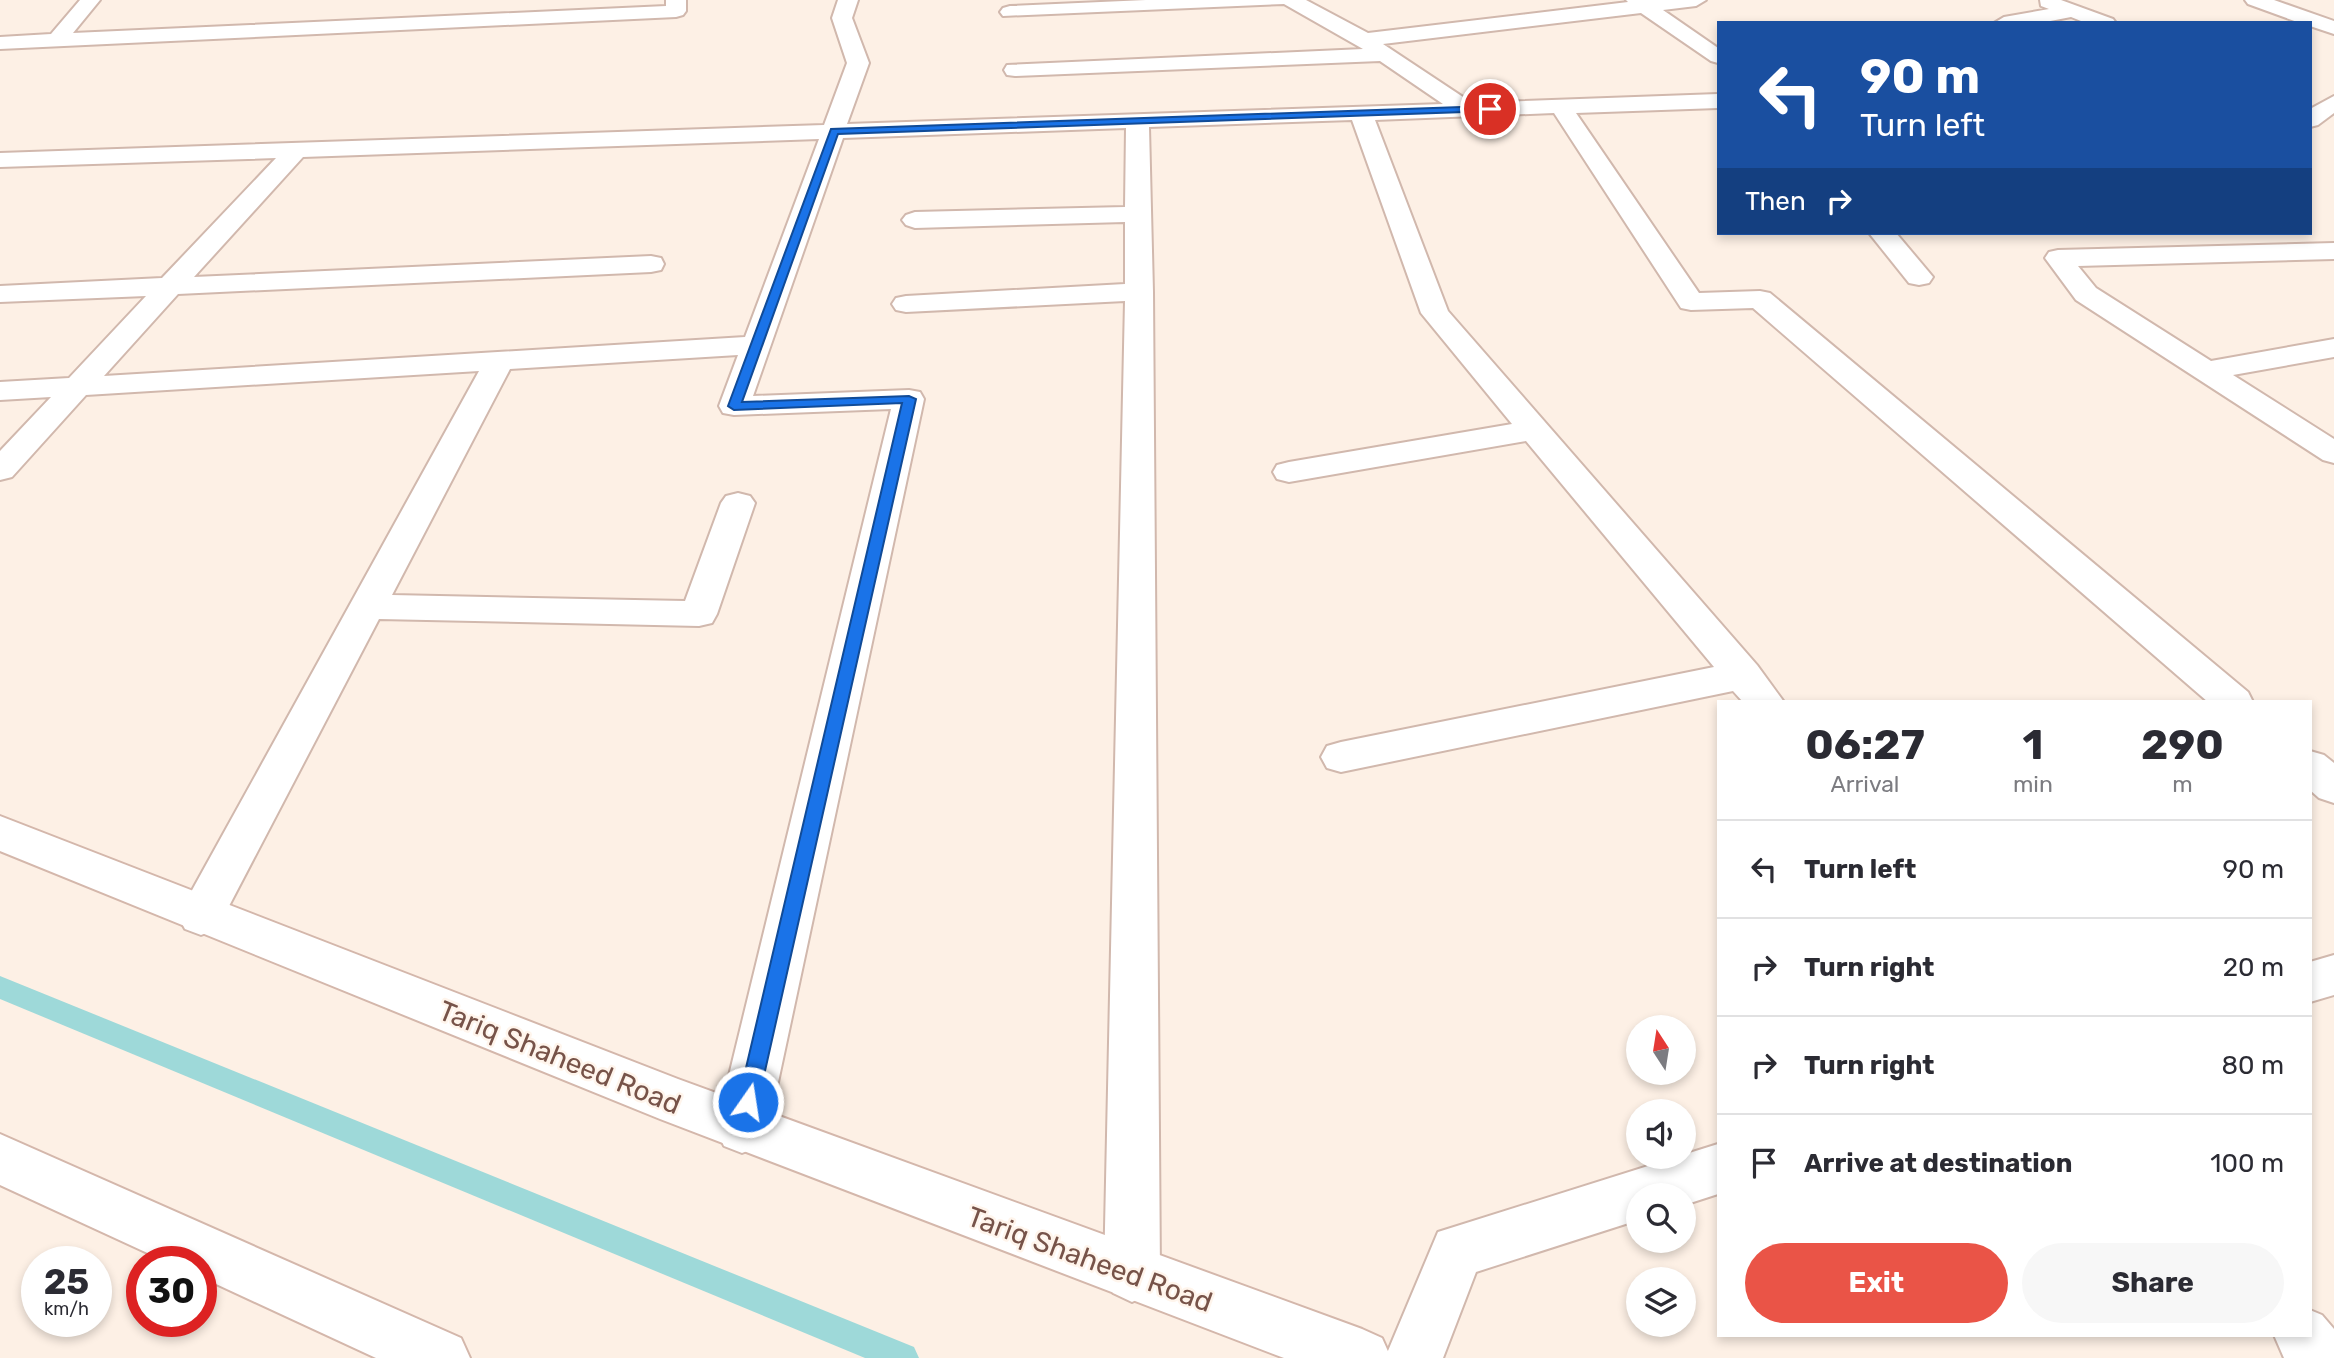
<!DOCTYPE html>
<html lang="en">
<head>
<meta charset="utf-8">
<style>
	body { margin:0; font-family:Rubik,sans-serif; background:#f7f7f7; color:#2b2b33; height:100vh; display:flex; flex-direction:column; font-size:26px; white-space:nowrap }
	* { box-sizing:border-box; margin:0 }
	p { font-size:23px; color:#7c7c81 }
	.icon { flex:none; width:38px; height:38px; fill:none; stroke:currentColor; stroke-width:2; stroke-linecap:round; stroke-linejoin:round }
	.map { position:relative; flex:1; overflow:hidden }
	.side { position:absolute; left:1717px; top:700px; width:595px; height:637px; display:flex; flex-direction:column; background:#fff; border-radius:0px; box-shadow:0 4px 10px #0003 }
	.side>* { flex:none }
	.hud { position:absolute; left:1717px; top:21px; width:595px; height:214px; border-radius:0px; box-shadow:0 4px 10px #0003; background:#1a4fa0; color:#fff; overflow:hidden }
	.needle { width:46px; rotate:348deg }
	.tools { position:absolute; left:1626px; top:1015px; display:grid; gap:14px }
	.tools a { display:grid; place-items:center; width:70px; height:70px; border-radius:50%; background:#fff; box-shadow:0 4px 10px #0003; font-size:35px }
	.speed { position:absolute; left:21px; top:1246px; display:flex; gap:14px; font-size:35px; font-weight:700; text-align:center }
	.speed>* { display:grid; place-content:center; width:91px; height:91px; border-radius:50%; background:#fff; box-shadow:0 4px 10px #0003; line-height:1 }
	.speed small { font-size:18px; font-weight:400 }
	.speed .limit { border:10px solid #d22; background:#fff; color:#111 }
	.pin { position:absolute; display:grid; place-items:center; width:60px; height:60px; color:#fff; margin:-30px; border:4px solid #fff; border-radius:50%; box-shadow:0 2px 7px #0007 }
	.me { position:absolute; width:77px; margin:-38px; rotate:13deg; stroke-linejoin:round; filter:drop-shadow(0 0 5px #0008) }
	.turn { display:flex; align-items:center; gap:24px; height:147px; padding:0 28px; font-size:32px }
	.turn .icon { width:91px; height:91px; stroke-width:2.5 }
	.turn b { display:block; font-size:49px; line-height:60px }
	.then { display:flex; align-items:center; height:66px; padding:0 28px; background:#0003; gap:14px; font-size:26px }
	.eta { display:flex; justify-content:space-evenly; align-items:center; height:119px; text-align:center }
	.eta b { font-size:42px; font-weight:700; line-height:49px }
	.button { display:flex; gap:14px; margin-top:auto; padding:14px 28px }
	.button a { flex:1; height:80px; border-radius:42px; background:#ea5447; color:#fff; font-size:28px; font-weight:700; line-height:80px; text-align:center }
	.button a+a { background:#f7f7f7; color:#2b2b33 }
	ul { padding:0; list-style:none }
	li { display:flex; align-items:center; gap:21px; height:98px; padding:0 28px; border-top:2px solid #e1e1e2 }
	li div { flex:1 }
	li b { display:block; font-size:26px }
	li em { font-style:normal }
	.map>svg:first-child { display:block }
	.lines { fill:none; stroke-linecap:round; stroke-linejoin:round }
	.stream { fill:#9ed9d9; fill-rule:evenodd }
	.minor-casing { stroke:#d1b8ad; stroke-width:4 }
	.secondary-casing { stroke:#d4b7ab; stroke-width:4 }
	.minor { fill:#fff; fill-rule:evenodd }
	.secondary { fill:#fff; fill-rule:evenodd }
	.route { fill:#1a73e8; stroke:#114b97; stroke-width:2 }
	.labels { text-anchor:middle; stroke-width:5; stroke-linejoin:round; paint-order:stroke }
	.near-street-label { font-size:28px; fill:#775349; stroke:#fff5ec }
</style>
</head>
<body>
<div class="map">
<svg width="2334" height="1358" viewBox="0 0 2334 1358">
	<rect width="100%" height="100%" fill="#fdf0e5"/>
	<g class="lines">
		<!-- stream -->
		<polygon class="stream" points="0,976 914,1347 919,1358 865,1358 0,999"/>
		<!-- minor casing -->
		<g class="minor-casing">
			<g id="minor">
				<polygon points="80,0 100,0 73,33 666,6 666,0 686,0 686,11 683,15 676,17 0,49 0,37 51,34"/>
				<path d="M838,0H858L852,18L869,63L847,124L1443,104L1380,61L1015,76L1007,75L1004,70L1007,65L1363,49L1284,4L1003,16L1000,12L1003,8L1010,6L1146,0H1306L1368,33L1628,2L1626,0H1706L1696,6L1663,10L1718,48V63L1711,61L1641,13L1383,44L1472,103L1718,94V108L1576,113L1699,293L1760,291L1770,293L2248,692L2253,702H2208L1753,308L1691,310L1681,308L1554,113L1375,120L1448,311L1757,665L1784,702H1743L1733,691L1341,772L1327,768L1321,757L1327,746L1341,742L1714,667L1526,441L1289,482L1277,479L1273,472L1277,465L1289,462L1512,424L1421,313L1352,120L1149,127L1153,292L1160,1274L1151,1293L1132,1302L1113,1293L1104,1274L1125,301L906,312L896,310L892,304L896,298L906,296L1125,284V222L915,228L906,225L902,220L906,215L915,212L1125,207L1126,128L843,138L753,396L909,390L920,392L924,399L768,1129L760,1146L742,1153L724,1146L716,1129L891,409L734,415L723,413L719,406L738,355L510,369L392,595L685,601L721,503L726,496L738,493L750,496L755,503L717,614L712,623L699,626L379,619L217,929L201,935L185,929L178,916L185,903L479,371L86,395L12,477L0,480V451L51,397L0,400V382L69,378L146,296L0,302V286L162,278L276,158L0,167V153L824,125L847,63L832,18ZM819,139L745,337L104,376L178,294L651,272L661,270L664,264L661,258L651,256L194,277L303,157Z"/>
				<polygon points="2040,0 2061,0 2113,19 2116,23 2086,23 2071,17 2040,23 1994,23 2004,17 2049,9 2041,6"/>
				<polygon points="2245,0 2274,0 2334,21 2334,34 2310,26 2310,23 2300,23 2248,4"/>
				<polygon points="2334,96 2334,113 2318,125 2310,127 2310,109"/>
				<polygon points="1869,233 1896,233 1933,277 1929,283 1919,285 1909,283"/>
				<polygon points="2334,243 2334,259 2078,266 2096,288 2211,361 2334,339 2334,357 2233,375 2334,439 2334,463 2323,460 2076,300 2045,258 2049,252 2058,250"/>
				<polygon points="2310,751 2324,755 2334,763 2334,803 2319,798 2310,790"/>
				<polygon points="2334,955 2334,995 2310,1002 2310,962"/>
				<polygon points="1718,1144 1718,1194 1684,1205 1684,1195 1638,1195 1638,1220 1476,1272 1443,1358 1385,1358 1438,1232"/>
				<polygon points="2310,1310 2322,1315 2334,1329 2334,1358 2284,1358 2274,1335 2310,1335"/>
			</g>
		</g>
		<!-- secondary casing -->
		<g class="secondary-casing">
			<g id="secondary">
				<polygon points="0,816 678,1079 1362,1329 1382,1338 1391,1358 1284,1358 660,1119 0,851"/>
				<polygon points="0,1134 461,1338 470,1358 376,1358 201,1277 201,1262 167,1262 0,1185"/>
			</g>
		</g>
		<!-- minor -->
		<use href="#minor" class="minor"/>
		<!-- secondary -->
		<use href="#secondary" class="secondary"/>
	</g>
	<!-- route -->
	<polygon class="route" points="1490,106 1493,107 1493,111 838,134 742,402 909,396 916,399 758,1102 755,1108 748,1111 741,1108 738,1102 902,403 734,410 728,406 831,129"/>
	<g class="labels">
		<!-- near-street labels -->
		<g class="near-street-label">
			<text transform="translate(560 1057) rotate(22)" y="10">Tariq Shaheed Road</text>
			<text transform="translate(1090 1259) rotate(20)" y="10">Tariq Shaheed Road</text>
		</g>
	</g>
</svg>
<div class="tools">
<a><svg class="needle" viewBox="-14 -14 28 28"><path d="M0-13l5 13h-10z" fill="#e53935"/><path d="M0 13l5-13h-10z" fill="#7c7c81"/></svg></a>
<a><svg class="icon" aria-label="sound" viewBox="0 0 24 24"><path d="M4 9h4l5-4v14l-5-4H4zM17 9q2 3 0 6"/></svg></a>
<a><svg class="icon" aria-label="search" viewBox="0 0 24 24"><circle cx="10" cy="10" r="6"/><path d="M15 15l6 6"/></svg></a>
<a><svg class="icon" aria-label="layers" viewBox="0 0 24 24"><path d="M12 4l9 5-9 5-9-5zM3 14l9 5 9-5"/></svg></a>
</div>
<div class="speed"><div>25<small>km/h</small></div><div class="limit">30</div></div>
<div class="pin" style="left:1490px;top:109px;background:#d93025"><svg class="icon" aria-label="arrive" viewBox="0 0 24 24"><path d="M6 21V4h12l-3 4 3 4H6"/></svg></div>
<svg class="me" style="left:748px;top:1102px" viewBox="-20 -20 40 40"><circle r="17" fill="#1a73e8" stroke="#fff" stroke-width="3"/><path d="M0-11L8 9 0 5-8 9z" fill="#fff"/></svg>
<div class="hud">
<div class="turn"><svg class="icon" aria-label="left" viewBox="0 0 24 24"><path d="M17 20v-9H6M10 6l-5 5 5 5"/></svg><div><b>90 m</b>Turn left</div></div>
<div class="then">Then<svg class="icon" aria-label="right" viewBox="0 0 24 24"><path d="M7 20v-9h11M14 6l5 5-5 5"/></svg></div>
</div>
<section class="side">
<div class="eta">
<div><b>06:27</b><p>Arrival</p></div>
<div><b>1</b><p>min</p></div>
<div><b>290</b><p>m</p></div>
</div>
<ul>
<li><svg class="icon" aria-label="left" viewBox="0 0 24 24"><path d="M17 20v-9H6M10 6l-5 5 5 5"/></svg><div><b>Turn left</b></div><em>90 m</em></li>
<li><svg class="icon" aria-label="right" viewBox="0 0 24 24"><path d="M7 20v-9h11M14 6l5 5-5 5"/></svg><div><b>Turn right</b></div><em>20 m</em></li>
<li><svg class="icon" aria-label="right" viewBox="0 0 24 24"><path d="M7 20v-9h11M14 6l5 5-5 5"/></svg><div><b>Turn right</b></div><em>80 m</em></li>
<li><svg class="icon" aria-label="arrive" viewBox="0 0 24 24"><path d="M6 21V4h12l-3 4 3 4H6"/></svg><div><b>Arrive at destination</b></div><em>100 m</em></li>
</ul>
<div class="button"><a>Exit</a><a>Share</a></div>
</section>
</div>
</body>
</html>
